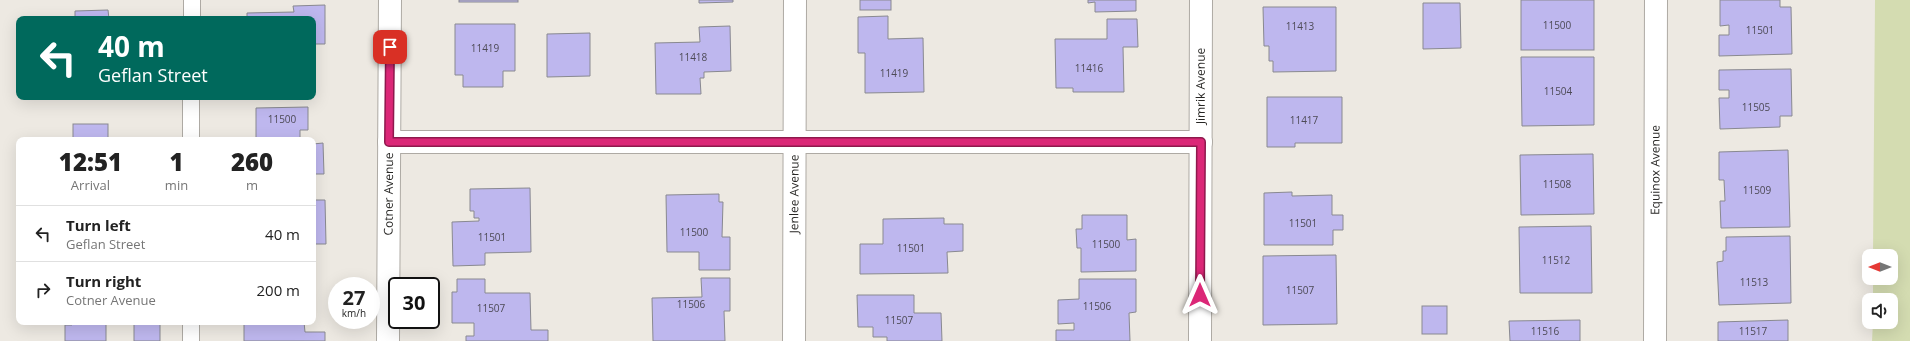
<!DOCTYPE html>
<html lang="en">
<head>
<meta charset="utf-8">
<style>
	body { margin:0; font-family:"Open Sans",sans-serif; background:#f2f2f2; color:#222; height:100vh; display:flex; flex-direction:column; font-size:15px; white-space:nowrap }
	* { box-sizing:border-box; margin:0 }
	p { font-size:13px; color:#767676 }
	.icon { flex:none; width:22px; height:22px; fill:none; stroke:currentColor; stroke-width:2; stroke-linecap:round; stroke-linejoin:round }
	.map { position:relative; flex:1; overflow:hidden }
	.drawer { position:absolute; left:16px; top:137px; width:300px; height:188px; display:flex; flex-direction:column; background:#fff; border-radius:8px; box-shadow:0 4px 16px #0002 }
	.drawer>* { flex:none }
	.banner { position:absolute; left:16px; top:16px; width:300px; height:84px; border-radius:8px; box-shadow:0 4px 16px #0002; background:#00695c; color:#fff; overflow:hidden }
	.needle { width:26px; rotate:270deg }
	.controls { position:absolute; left:1862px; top:249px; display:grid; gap:8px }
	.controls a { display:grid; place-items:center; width:36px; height:36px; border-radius:8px; background:#fff; box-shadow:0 4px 16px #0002; font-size:20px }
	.speed { position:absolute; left:328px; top:277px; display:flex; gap:8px; font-size:20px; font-weight:700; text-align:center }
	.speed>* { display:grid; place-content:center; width:52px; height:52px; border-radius:50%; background:#fff; box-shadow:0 4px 16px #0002; line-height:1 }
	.speed small { font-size:10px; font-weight:400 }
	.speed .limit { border:2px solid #111; border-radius:6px; background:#fff; color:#111 }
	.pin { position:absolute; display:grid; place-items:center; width:34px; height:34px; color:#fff; margin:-17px; border-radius:8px; box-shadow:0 2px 6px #0006 }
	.me { position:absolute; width:44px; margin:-22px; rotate:0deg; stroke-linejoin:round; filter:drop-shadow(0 0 3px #0008) }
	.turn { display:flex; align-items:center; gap:14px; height:84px; padding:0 16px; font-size:18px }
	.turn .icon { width:52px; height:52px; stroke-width:2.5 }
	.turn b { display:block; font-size:28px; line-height:34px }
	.eta { display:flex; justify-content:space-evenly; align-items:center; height:68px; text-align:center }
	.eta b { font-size:24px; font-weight:800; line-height:28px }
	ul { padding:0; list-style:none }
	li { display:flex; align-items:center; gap:12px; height:56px; padding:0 16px; border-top:1px solid #e0e0e0 }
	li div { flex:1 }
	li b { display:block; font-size:15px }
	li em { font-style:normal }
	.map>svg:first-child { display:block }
	.green { fill:#d4dcb1 }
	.building { fill:#beb7ee; stroke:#898990 }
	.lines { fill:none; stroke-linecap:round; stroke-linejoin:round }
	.lane-casing { stroke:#aeaaa4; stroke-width:18 }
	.street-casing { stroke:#aeaaa4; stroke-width:24 }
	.lane { stroke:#fff; stroke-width:16 }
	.street { stroke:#fff; stroke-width:22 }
	.route-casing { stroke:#8e194d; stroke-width:10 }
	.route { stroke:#db2777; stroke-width:7 }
	.labels { text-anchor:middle; stroke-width:3.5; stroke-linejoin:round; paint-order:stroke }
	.number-label { font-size:10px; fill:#4d4a56 }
	.street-label { font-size:12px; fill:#272624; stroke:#fff }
</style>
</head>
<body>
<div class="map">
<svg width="1910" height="341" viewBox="0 0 1910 341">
	<rect width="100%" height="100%" fill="#ede9e2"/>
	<!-- green -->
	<polygon class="green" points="1875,0 1910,0 1910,341 1872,341 1873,322 1891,322 1891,300 1873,300 1873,278 1891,278 1891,256 1873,256"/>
	<!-- building -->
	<g class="building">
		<rect x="459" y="0" width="59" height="2"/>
		<polygon points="699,0 733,0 733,2 699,3"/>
		<rect x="860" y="0" width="31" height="10"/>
		<polygon points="1088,0 1136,0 1136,11 1095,12 1095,2 1088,3"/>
		<rect x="1521" y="0" width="73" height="50"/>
		<polygon points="1720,0 1780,0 1780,7 1791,7 1792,54 1719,56 1719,35 1729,35 1729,25 1720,26"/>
		<polygon points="1423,3 1460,3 1461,48 1423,49"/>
		<polygon points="325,5 325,44 313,44 313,19 247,19 247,13 294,12 293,6"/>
		<polygon points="1263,7 1336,7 1336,71 1273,72 1273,61 1269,61 1269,46 1264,46"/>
		<polygon points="108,10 109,19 75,19 75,11"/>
		<polygon points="888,16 888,39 923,38 924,92 865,93 865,53 858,53 858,17"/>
		<polygon points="1107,19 1137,19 1138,47 1123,47 1124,92 1073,92 1073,88 1056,88 1055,39 1107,39"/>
		<polygon points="455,24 515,24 515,71 503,71 503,87 463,87 463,75 455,75"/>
		<polygon points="730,26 731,71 704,72 704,78 700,78 701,94 656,94 655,43 700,42 699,27"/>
		<polygon points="590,33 590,76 547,77 547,34"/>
		<polygon points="1521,57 1594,57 1594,125 1522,126"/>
		<polygon points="1791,69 1792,116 1780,116 1780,127 1720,129 1719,98 1729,98 1729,90 1719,90 1719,70"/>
		<polygon points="1267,97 1342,97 1342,143 1295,143 1295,147 1267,147"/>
		<polygon points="308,107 308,130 300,130 300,140 256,140 256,108"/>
		<rect x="73" y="124" width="35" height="16"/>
		<polygon points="323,143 324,174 313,174 313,144"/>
		<polygon points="1788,150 1790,227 1721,228 1720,201 1725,201 1724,180 1719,180 1719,152"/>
		<polygon points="1593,154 1594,214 1521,215 1520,155"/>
		<polygon points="530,188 531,252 485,253 485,265 453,266 452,222 479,221 479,218 474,218 474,211 470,211 470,189"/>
		<polygon points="1292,192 1292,196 1332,195 1332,215 1343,215 1343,230 1333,230 1333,245 1264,245 1264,193"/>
		<polygon points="719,194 719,202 723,202 722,237 730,237 730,270 699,270 699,252 667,252 666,195"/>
		<polygon points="313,200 325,200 326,244 313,244"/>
		<polygon points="1082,215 1127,215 1127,240 1136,239 1136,271 1081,272 1081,248 1077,248 1076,229 1082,229"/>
		<polygon points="944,218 944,224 963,224 963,251 947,252 948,273 860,274 860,244 883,244 883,219"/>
		<polygon points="1591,226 1592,293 1520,293 1519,227"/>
		<polygon points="1790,236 1791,303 1719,305 1717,262 1723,261 1723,251 1726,251 1726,237"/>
		<polygon points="1336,255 1337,324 1263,325 1263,256"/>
		<polygon points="701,278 730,278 730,311 724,311 725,341 653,341 652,298 702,297"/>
		<polygon points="457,279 485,279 485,293 530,293 531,330 548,330 548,341 466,341 466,336 474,336 474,323 452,323 452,292 457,292"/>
		<polygon points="1079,279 1136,279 1136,312 1129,313 1130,341 1056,341 1056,330 1074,330 1074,323 1058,324 1058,300 1079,299"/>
		<polygon points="857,295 914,295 914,313 941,313 942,341 887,341 887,337 873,337 873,327 858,327"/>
		<rect x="1422" y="306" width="25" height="28"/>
		<polygon points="1580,320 1580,341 1510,341 1509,321"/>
		<polygon points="1788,320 1788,341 1718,341 1718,322"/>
		<polygon points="72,322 106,322 106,341 65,341 65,325 72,325"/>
		<rect x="134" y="322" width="26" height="19"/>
		<polygon points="244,322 304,322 305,332 325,332 325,341 244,341"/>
	</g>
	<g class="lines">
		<!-- lane casing -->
		<g class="lane-casing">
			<g id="lane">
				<polyline points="192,19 192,0"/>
				<polyline points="191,140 191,97"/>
				<polyline points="191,341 191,322"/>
			</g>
		</g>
		<!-- street casing -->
		<g class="street-casing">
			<g id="street">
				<polyline points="389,142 1201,142"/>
				<path id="s1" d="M388,341L390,0"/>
				<path id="s2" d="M794,341L795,0"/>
				<path id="s3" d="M1200,341L1201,0"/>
				<path id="s4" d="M1655,341L1656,0"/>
			</g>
		</g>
		<!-- lane -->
		<use href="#lane" class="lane"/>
		<!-- street -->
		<use href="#street" class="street"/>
	</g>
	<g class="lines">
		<!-- route casing -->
		<g class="route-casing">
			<polyline id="route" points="390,47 389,142 1201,142 1200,295"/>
		</g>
		<!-- route -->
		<use href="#route" class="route"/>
	</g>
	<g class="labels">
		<!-- number labels -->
		<g class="number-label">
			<text x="1557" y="29">11500</text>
			<text x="1300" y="30">11413</text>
			<text x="1760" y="34">11501</text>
			<text x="485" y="52">11419</text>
			<text x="693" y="61">11418</text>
			<text x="1089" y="72">11416</text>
			<text x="894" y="77">11419</text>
			<text x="1558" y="95">11504</text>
			<text x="1756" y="111">11505</text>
			<text x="282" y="123">11500</text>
			<text x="1304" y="124">11417</text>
			<text x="1557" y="188">11508</text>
			<text x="1757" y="194">11509</text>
			<text x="1303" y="227">11501</text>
			<text x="694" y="236">11500</text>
			<text x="492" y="241">11501</text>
			<text x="1106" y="248">11500</text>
			<text x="911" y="252">11501</text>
			<text x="1556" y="264">11512</text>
			<text x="1754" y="286">11513</text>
			<text x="1300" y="294">11507</text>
			<text x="691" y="308">11506</text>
			<text x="1097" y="310">11506</text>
			<text x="491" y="312">11507</text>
			<text x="899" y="324">11507</text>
			<text x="1545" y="335">11516</text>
			<text x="1753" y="335">11517</text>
		</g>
		<!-- street labels -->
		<g class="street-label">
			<text dy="4" stroke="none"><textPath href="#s3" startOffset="255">Jimrik Avenue</textPath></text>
			<text dy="4" stroke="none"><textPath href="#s4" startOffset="171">Equinox Avenue</textPath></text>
			<text dy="4" stroke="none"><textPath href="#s1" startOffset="147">Cotner Avenue</textPath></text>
			<text dy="4" stroke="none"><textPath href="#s2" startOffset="147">Jenlee Avenue</textPath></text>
		</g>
	</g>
</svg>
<div class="controls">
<a><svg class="needle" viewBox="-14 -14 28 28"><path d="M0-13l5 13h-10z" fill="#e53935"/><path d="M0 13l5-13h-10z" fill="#767676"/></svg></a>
<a><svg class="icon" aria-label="sound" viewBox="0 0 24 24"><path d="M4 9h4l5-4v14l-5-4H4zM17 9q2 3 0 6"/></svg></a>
</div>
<div class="speed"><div>27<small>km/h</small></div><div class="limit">30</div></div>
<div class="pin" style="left:390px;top:47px;background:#d93025"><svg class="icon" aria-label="arrive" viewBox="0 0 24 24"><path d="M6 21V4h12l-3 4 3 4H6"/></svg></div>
<svg class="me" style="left:1200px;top:295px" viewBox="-20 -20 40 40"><path d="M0-17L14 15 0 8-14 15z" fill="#db2777" stroke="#fff" stroke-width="4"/></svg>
<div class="banner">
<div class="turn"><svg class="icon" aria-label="left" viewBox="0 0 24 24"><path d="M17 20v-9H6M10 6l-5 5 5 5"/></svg><div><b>40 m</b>Geflan Street</div></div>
</div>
<section class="drawer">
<div class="eta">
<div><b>12:51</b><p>Arrival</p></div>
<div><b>1</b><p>min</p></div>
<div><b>260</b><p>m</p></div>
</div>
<ul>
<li><svg class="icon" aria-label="left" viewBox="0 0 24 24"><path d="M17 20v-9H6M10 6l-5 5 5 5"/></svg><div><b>Turn left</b><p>Geflan Street</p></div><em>40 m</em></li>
<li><svg class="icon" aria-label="right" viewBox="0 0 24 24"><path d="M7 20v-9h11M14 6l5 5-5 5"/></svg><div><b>Turn right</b><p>Cotner Avenue</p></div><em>200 m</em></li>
</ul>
</section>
</div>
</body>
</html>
